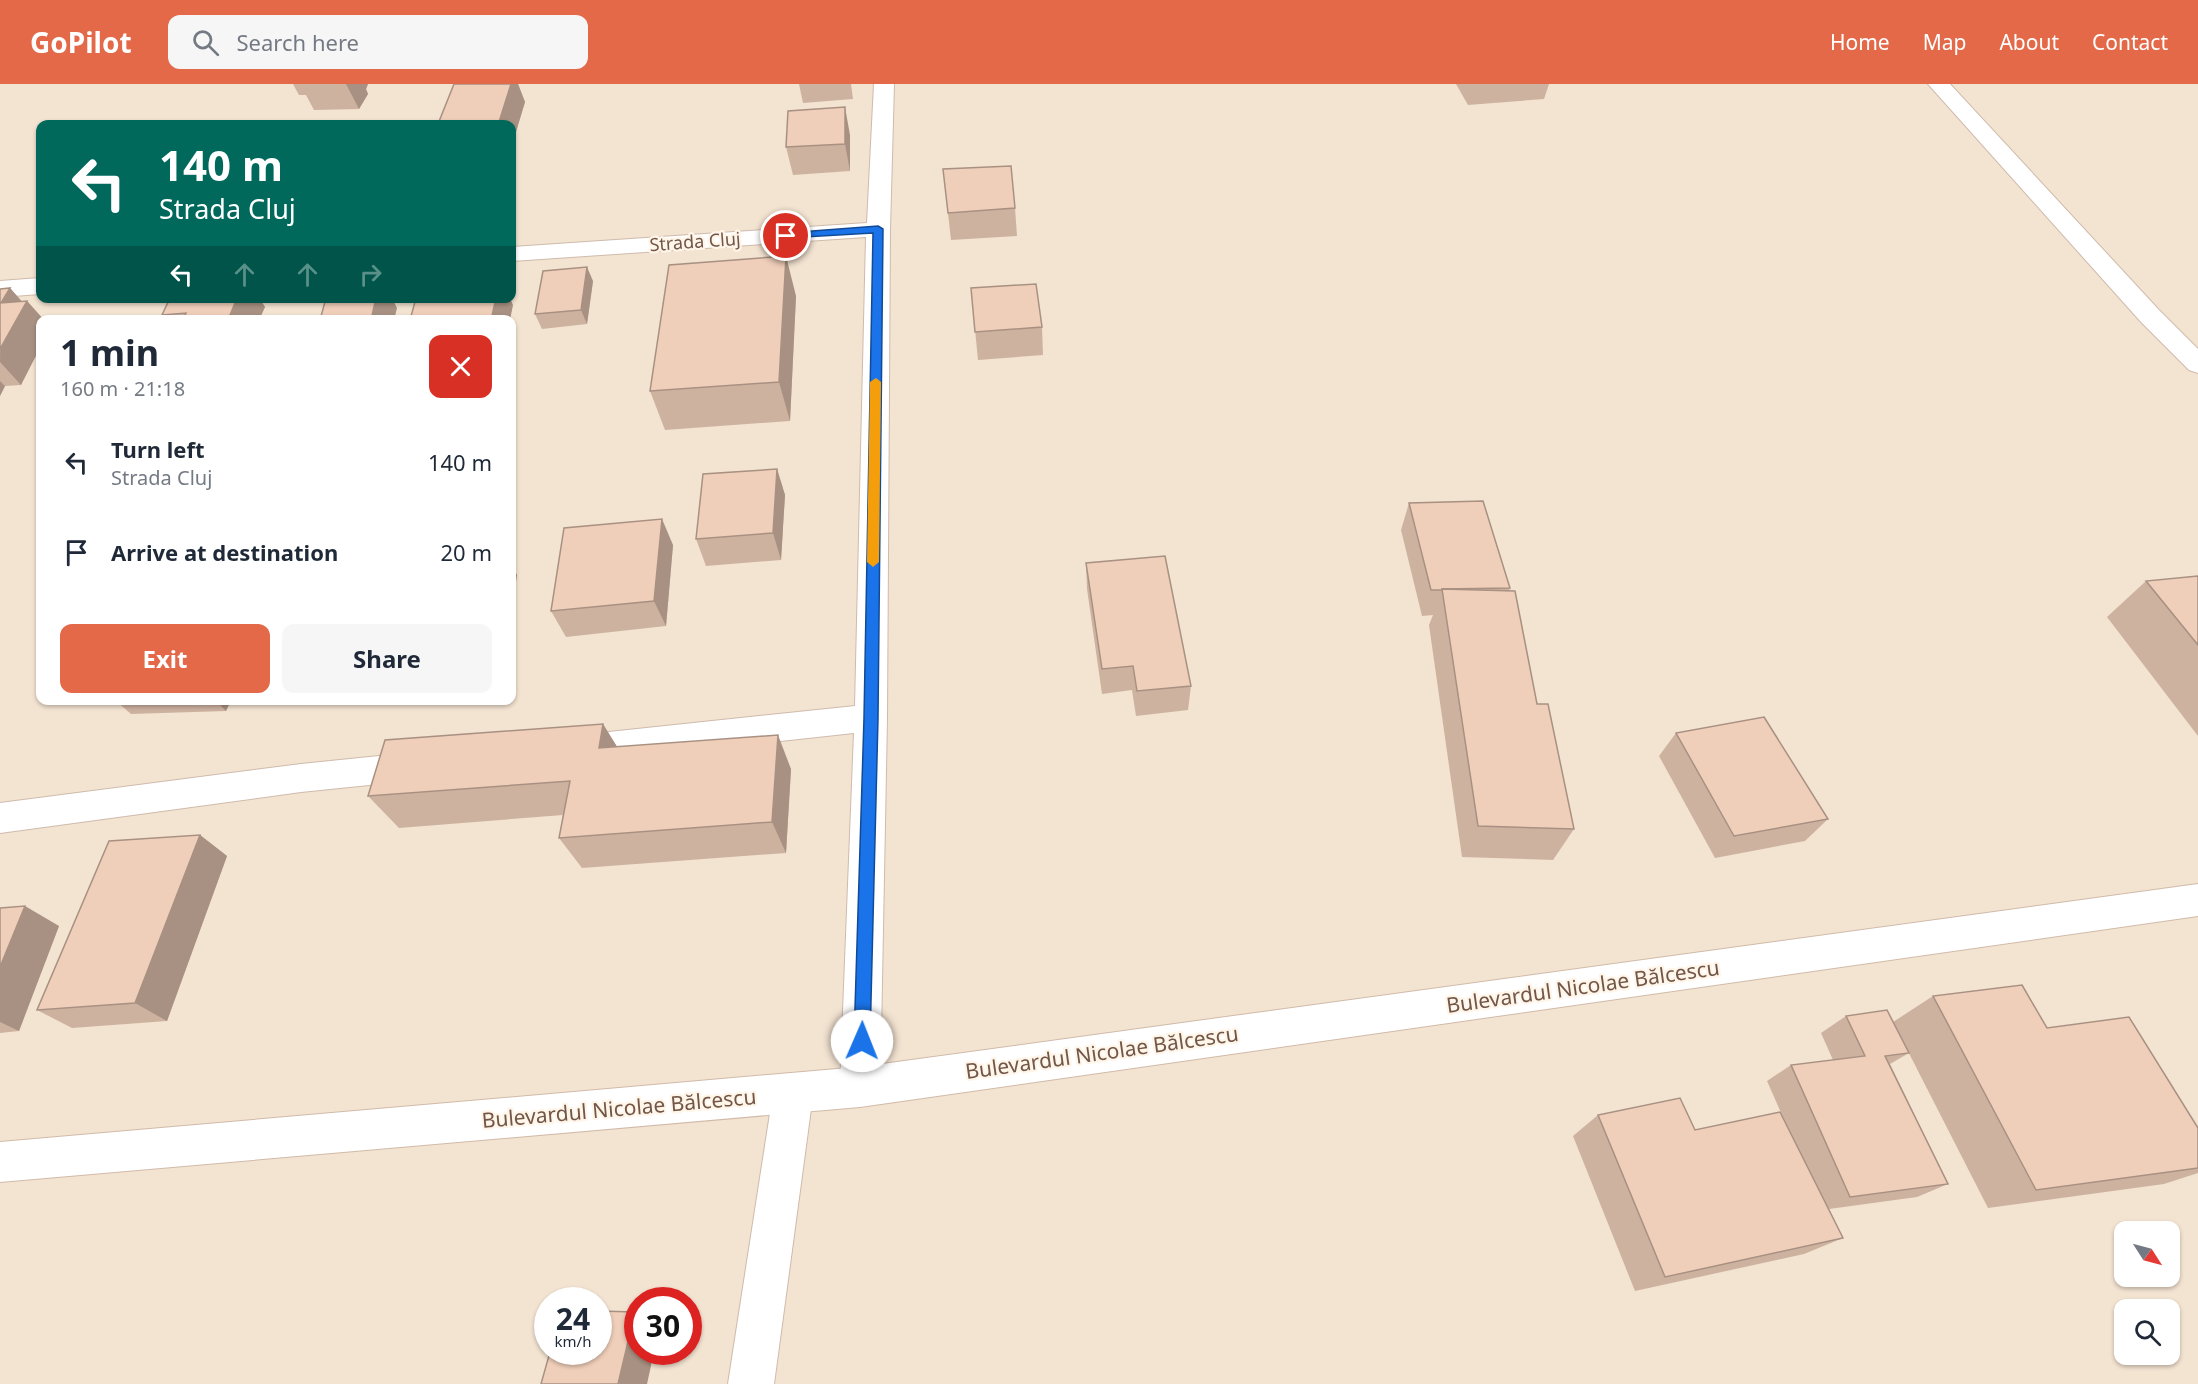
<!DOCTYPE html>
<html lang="en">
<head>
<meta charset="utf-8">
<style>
	body { margin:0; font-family:"Noto Sans",sans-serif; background:#f6f6f7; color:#1f2937; height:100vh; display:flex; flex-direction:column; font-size:22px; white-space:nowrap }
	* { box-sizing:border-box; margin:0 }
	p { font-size:20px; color:#747a83 }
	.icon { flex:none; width:33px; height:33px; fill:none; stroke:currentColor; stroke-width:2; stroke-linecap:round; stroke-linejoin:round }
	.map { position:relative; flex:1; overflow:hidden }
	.drawer { position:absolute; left:36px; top:231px; width:480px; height:390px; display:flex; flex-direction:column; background:#fff; border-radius:12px; box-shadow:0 2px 4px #0004 }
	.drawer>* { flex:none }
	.top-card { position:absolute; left:36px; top:36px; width:480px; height:183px; border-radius:12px; box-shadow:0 2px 4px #0004; background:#00695c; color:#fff; overflow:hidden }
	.needle { width:39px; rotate:126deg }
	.controls { position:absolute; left:2114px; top:1137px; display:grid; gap:12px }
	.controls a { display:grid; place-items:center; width:66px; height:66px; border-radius:12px; background:#fff; box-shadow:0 2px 4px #0004; font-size:30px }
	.speed { position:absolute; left:534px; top:1203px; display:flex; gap:12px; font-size:30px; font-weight:700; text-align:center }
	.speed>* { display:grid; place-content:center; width:78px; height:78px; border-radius:50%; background:#fff; box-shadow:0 2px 4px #0004; line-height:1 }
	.speed small { font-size:15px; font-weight:400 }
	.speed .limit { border:9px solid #d22; background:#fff; color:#111 }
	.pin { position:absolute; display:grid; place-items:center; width:51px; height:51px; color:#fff; margin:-26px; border:3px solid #fff; border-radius:50%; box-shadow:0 2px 6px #0007 }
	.me { position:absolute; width:66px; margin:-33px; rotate:1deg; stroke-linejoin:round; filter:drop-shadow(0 0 4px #0008) }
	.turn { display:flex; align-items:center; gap:21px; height:126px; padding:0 24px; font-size:27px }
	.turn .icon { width:78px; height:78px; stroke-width:2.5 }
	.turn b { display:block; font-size:42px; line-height:51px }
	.lanes { display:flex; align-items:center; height:57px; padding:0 24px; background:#0003; justify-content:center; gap:30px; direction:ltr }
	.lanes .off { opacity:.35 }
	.round { display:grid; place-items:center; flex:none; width:63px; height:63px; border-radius:12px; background:#f6f6f7 }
	.headline { display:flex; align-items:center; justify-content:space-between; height:102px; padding:0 24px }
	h1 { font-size:36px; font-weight:700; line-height:45px }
	.button { display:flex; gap:12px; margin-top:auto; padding:12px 24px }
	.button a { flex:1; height:69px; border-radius:12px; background:#e36949; color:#fff; font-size:24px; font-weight:700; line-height:69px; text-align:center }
	.button a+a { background:#f6f6f7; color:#1f2937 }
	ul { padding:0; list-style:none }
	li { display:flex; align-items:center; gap:18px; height:90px; padding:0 24px }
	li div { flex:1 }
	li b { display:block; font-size:22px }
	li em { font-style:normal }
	header { display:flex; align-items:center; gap:36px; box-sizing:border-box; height:84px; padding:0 30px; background:#e36949; color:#fff }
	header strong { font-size:28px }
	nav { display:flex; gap:33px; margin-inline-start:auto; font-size:21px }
	.search { width:420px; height:54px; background:#f6f6f7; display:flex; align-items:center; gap:15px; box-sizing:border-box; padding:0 21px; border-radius:12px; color:#747a83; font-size:22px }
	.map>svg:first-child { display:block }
	.residential { fill:#f3e3d1; fill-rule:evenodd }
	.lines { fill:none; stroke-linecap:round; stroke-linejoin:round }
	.street-casing { stroke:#cfbbac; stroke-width:2 }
	.secondary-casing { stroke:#d1baa9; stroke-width:2 }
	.street { fill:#fff; fill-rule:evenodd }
	.secondary { fill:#fff; fill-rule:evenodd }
	.wall { fill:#ceb2a0 }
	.shaded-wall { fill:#a89182 }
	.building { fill:#f0cfba; stroke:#a89182; stroke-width:1.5 }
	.route { fill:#1a73e8; stroke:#114b97; stroke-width:1.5 }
	.slow { fill:#f59e0b }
	.labels { text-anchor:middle; stroke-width:4.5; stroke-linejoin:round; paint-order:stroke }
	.far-street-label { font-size:18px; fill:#725749; stroke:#fff5e8 }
	.street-label { font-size:21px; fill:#725749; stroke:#fff5e8 }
</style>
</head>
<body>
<header>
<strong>GoPilot</strong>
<div class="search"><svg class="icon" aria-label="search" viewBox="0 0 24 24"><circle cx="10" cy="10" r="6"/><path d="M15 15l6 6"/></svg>Search here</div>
<nav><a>Home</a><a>Map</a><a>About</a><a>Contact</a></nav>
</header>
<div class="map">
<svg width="2198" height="1300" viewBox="0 0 2198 1300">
	<rect width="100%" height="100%" fill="#fcf1e2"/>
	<!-- residential -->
	<path class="residential" d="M0,0H2198V1300H0ZM40,40H512V214H40ZM40,236H512V616H40ZM2124,1148H2169V1192H2124ZM548,1216H598V1268H548ZM638,1216H688V1268H638ZM2124,1226H2169V1270H2124Z"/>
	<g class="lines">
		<!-- street casing -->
		<g class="street-casing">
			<g id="street">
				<polygon points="874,0 894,0 890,145 887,634 880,1003 874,1017 860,1023 846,1017 840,1003 854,649 571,680 559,676 554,666 559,656 571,652 855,622 866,153 512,177 512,163 867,139"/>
				<polygon points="1928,0 1950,0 2159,226 2198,265 2198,289 2189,286 2141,238"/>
				<polygon points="40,194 40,210 0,213 0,197"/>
				<polygon points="418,668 430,672 435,682 430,692 418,696 301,708 0,749 0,719 301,680"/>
				<polygon points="793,990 807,996 813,1010 774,1300 728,1300 773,1010 779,996"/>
			</g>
		</g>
		<!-- secondary casing -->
		<g class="secondary-casing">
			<polygon id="secondary" points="2198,800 2198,832 860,1023 0,1098 0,1058 860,983"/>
		</g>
		<!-- street -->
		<use href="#street" class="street"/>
		<!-- secondary -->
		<use href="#secondary" class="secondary"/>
	</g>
	<!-- wall -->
	<g class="wall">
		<polygon points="293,0 368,0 366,5 368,10 359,25 314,26 306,11 299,11"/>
		<polygon points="454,0 518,0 525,18 512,61 512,40 438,40"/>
		<polygon points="799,0 851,0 853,15 803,19"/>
		<polygon points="1456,0 1549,0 1544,15 1468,21"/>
		<polygon points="850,51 850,87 793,91 786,63"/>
		<polygon points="943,85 1015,124 1017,152 951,156"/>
		<polygon points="593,197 587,240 542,245 535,230"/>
		<polygon points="10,204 21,217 27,217 44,236 40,236 21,301 5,302 0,312 0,205"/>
		<polygon points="971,204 1042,243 1043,271 978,276"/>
		<polygon points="796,212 790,337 665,346 650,307"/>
		<polygon points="170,214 259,214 265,223 259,236 166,236 162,231"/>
		<polygon points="777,385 785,411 781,476 706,482 696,455"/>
		<polygon points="1409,419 1510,504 1509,507 1537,620 1574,745 1553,776 1462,773 1429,541 1433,531 1422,532 1401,446"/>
		<polygon points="673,461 666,542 566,553 551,527"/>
		<polygon points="1086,479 1191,602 1188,626 1136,632 1132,606 1102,610 1087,505"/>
		<polygon points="2198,492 2198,652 2107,533 2146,497"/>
		<polygon points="115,616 231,616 226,627 131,630"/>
		<polygon points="603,640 617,663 791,685 786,769 582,784 559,754 563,731 399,744 368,712"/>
		<polygon points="1676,649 1828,735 1805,757 1715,774 1659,672"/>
		<polygon points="200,751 227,772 167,937 72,944 37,926"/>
		<polygon points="0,824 59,842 19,947 0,949"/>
		<polygon points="1933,912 2047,944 2198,1044 2198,1089 2164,1100 1988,1124 1893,938"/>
		<polygon points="1846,932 1909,969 1890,980 1948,1100 1917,1113 1829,1125 1843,1154 1804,1170 1635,1207 1573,1052 1598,1031 1695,1046 1782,1031 1767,997 1791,981 1833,976 1821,949"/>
	</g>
	<!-- shaded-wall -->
	<g class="shaded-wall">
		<polygon points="346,0 368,0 366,5 368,10 359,25"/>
		<polygon points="511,0 518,0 525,18 512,61 512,40 500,40 499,38"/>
		<polygon points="845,23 850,51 850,87 845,60"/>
		<polygon points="786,172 796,212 790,337 779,298"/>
		<polygon points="587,183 593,197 587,240 581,226"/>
		<polygon points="10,204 25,221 27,217 44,236 40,236 40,264 21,301 0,278 1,219"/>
		<polygon points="235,214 259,214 265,223 259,236 228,236"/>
		<polygon points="376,214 392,214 397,224 394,236 371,236"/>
		<polygon points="496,214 510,214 513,221 510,236 491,236"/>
		<polygon points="0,297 5,302 0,312"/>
		<polygon points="777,385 785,411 781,476 773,449"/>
		<polygon points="662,435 673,461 666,542 654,517"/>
		<polygon points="512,482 517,491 512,524"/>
		<polygon points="215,616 231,616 226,627"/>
		<polygon points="603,640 624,674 599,664"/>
		<polygon points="778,651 791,685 786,769 772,738"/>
		<polygon points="200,751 227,772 167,937 135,919"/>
		<polygon points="25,822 59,842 19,947 0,938 0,883"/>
		<polygon points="635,1228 638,1229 638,1268 654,1268 647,1300 618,1300"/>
	</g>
	<!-- building -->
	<g class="building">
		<polygon points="454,0 511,0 499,38 438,40"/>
		<polygon points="845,23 845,60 786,63 788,27"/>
		<polygon points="1011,82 1015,124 948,129 943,85"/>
		<polygon points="786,172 779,298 650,307 669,181"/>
		<polygon points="587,183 581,226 535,230 543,187"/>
		<polygon points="1036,200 1042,243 975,248 971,204"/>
		<polygon points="10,204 1,219 27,217 0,265 0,205"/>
		<polygon points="170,214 237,214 228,236 183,236 186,229 162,231"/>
		<polygon points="326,214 376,214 371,236 320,236"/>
		<polygon points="416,214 496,214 491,236 410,236"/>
		<polygon points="777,385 773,449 696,455 703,390"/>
		<polygon points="1483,417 1510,504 1442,505 1442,506 1431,506 1409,419"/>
		<polygon points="662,435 654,517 551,527 564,444"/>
		<polygon points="1165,472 1191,602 1137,607 1133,582 1102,585 1086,479"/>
		<polygon points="2198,492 2198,561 2146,497"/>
		<polygon points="1442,505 1515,507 1537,620 1548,620 1574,745 1478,742"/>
		<polygon points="1764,633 1828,735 1734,752 1676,649"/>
		<polygon points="603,640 599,664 778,651 772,738 559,754 570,697 368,712 385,656"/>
		<polygon points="200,751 135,919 37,926 109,757"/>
		<polygon points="25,822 0,883 0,824"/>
		<polygon points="2022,901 2047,944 2129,933 2198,1044 2198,1084 2036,1106 1933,912"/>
		<polygon points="1887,926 1909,969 1885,972 1948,1100 1850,1113 1791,981 1865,972 1846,932"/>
		<polygon points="1680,1014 1695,1046 1780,1028 1843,1154 1665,1193 1598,1031"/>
		<polygon points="598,1227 635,1228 618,1300 541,1300 550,1268 598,1268"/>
	</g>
	<!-- route -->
	<polygon class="route" points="878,142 883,145 878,634 870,957 867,962 862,964 856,962 854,957 864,634 873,149 786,154 781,152 786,149"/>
	<!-- slow -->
	<polygon class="slow" points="876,294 881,298 879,478 873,483 867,478 870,298"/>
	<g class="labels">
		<!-- far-street labels -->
		<g class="far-street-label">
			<text transform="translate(695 158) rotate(-4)" y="6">Strada Cluj</text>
		</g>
		<!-- street labels -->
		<g class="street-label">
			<text transform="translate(1583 903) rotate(-8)" y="7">Bulevardul Nicolae Bălcescu</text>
			<text transform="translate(1102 969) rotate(-8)" y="7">Bulevardul Nicolae Bălcescu</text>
			<text transform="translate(619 1025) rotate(-5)" y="7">Bulevardul Nicolae Bălcescu</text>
		</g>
	</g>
</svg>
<div class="controls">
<a><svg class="needle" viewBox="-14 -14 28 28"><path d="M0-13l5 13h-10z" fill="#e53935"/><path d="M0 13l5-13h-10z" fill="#747a83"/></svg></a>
<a><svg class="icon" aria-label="search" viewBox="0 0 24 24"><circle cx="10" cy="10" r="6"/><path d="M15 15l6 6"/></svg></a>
</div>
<div class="speed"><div>24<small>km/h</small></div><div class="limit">30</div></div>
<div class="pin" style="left:786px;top:152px;background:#d93025"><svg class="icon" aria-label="arrive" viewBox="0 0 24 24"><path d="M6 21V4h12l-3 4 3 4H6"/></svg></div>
<svg class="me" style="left:862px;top:957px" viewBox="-20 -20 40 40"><circle r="19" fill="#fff"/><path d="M0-13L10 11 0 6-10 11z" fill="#1a73e8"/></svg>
<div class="top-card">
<div class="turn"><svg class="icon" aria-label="left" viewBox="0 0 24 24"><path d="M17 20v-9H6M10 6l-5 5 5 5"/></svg><div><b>140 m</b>Strada Cluj</div></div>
<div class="lanes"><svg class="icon" aria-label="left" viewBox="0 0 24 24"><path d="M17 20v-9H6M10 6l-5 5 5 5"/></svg><svg class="icon off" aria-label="ahead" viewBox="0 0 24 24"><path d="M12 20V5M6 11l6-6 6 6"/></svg><svg class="icon off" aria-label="ahead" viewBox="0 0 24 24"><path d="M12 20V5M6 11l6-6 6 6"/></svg><svg class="icon off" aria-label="right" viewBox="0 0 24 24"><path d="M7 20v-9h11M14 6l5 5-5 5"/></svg></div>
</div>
<section class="drawer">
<div class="headline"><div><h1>1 min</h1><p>160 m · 21:18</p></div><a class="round" style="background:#d93025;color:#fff"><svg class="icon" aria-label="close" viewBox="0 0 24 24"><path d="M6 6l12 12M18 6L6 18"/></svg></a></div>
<ul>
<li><svg class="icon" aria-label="left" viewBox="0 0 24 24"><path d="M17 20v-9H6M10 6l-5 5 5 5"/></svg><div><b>Turn left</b><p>Strada Cluj</p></div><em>140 m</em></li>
<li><svg class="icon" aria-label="arrive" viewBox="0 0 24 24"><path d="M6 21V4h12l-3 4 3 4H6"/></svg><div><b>Arrive at destination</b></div><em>20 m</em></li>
</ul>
<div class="button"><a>Exit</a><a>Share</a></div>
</section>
</div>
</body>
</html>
